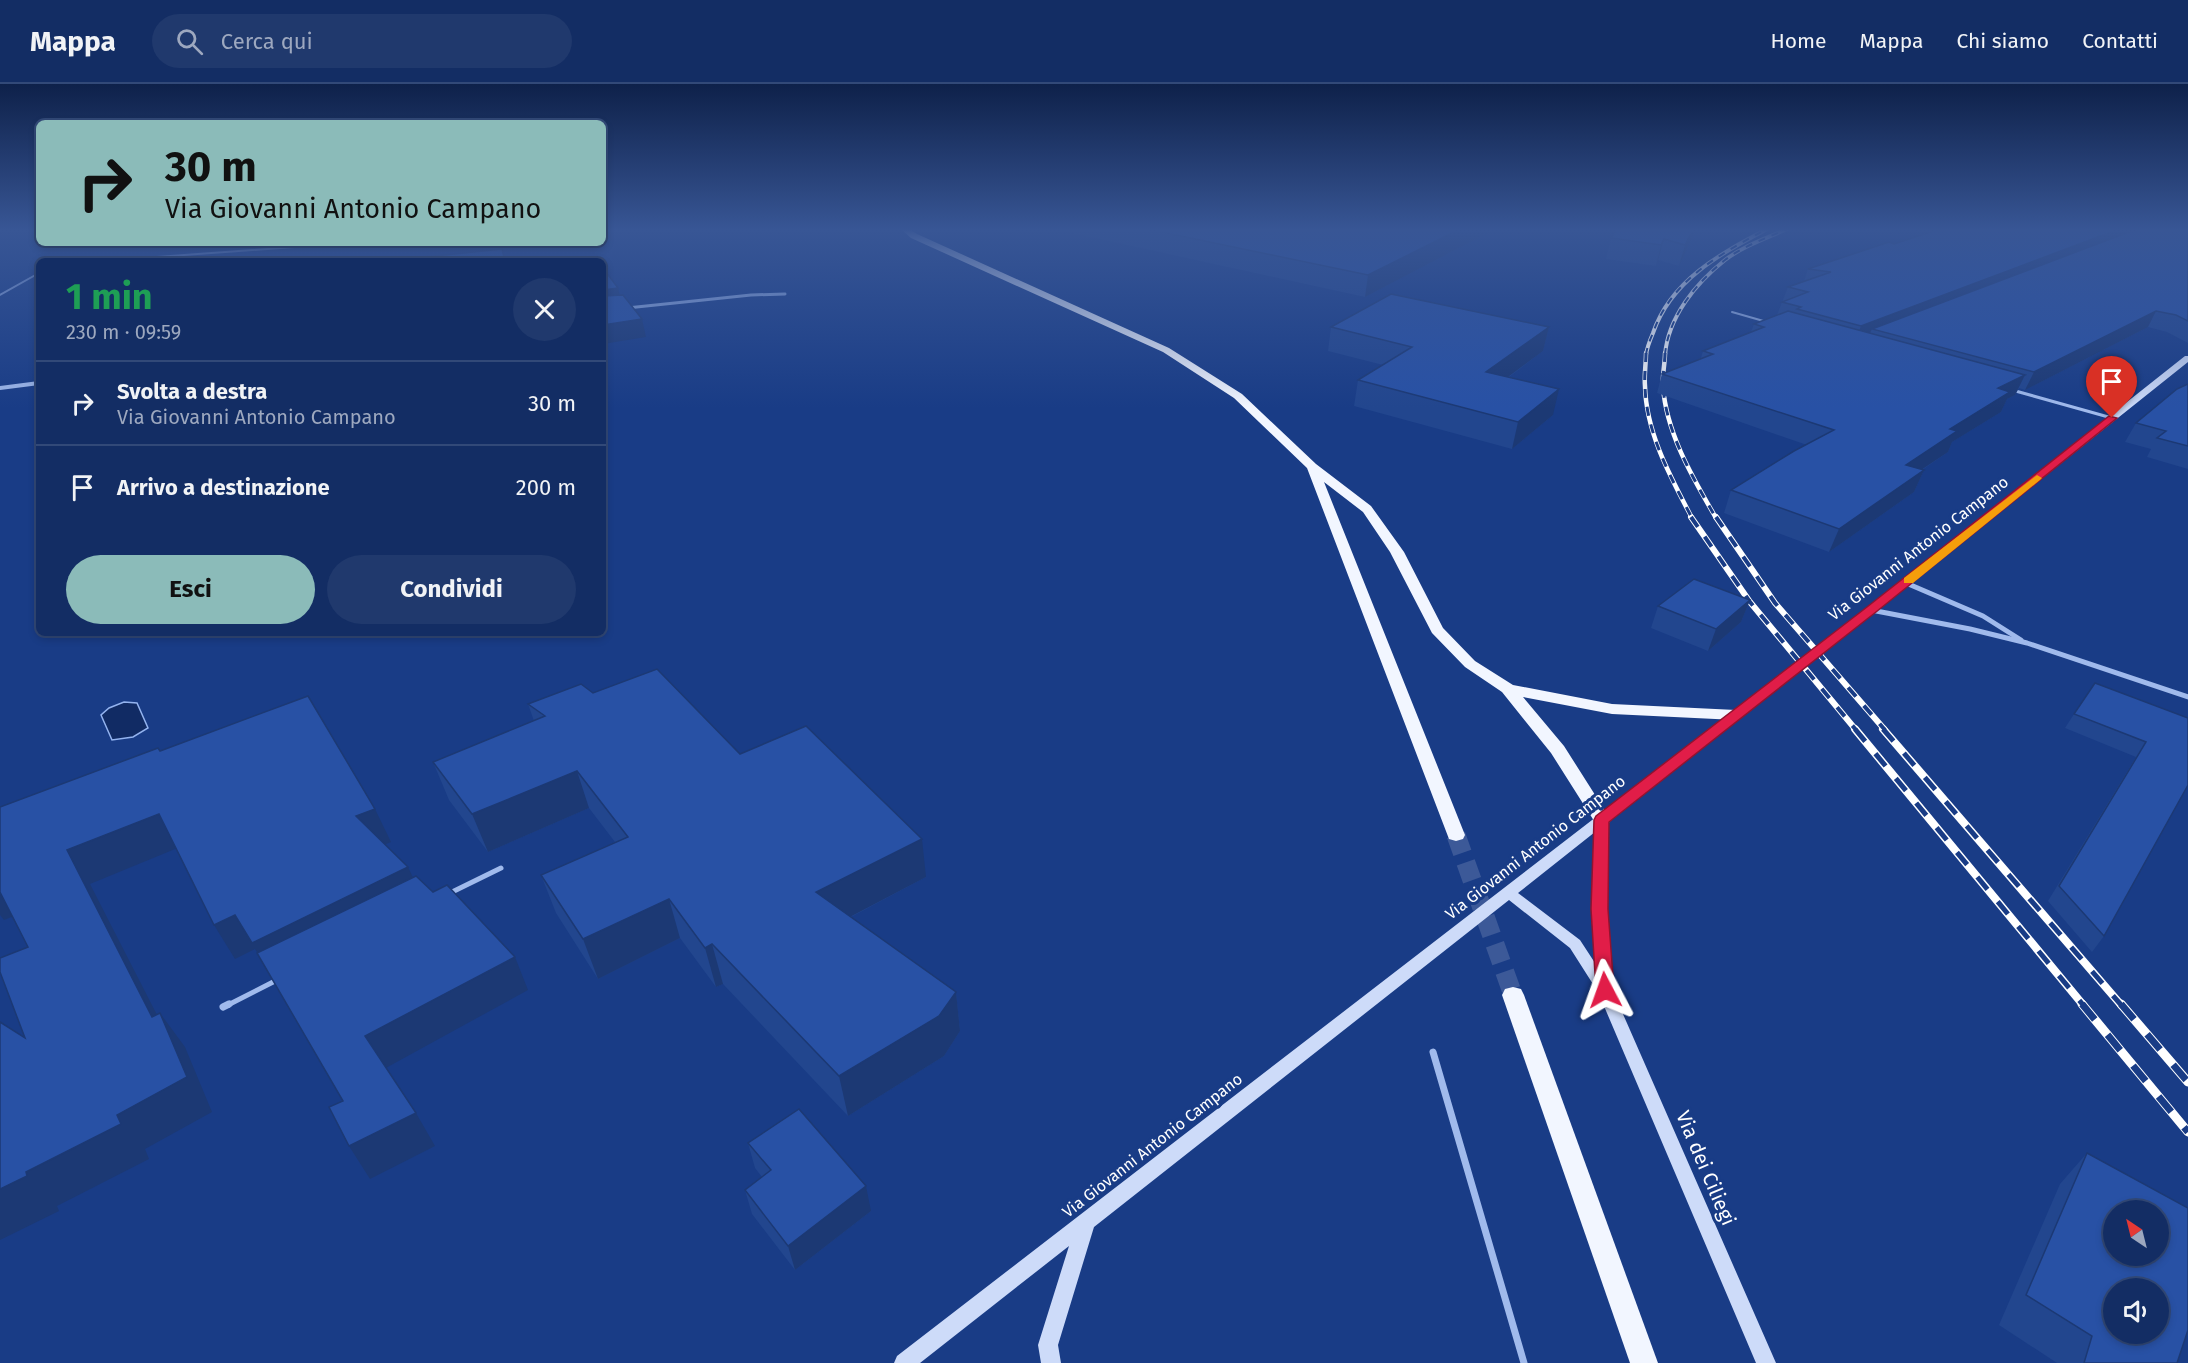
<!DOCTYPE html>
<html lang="it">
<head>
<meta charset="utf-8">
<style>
	body { margin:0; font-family:"Fira Sans",sans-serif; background:#20396d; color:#f1f3f6; height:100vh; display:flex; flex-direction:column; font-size:22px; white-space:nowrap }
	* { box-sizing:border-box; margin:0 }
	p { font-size:20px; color:#9da8bf }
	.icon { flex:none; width:33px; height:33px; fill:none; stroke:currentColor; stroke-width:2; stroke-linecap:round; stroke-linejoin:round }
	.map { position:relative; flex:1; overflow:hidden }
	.sheet { position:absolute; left:36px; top:174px; width:570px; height:378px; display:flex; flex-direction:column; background:#132d64; border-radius:9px; box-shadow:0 3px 9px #0003,0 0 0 2px #324978 }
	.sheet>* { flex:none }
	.guide { position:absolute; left:36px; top:36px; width:570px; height:126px; border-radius:9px; box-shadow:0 3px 9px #0003,0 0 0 2px #324978; background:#8bbbb9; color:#111; overflow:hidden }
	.needle { width:39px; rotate:325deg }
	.buttons { position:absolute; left:2103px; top:1116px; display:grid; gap:12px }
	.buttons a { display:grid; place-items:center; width:66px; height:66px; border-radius:50%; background:#132d64; box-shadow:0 3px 9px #0003,0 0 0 2px #324978; font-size:30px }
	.pin { position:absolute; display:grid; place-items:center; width:51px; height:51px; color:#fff; margin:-62px -26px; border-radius:50% 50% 50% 0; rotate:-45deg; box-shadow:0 0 6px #0007 }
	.pin .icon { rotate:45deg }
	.me { position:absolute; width:66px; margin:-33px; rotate:356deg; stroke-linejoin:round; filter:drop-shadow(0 0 4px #0008) }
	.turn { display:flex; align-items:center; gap:21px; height:126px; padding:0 30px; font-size:27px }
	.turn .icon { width:78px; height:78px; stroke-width:2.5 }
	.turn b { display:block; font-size:42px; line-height:51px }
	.round { display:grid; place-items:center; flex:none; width:63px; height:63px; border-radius:32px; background:#20396d }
	.summary { display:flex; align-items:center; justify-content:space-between; height:102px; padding:0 30px }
	h1 { font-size:36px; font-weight:700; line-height:45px; color:#1e9e55 }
	.cta { display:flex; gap:12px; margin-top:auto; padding:12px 30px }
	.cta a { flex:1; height:69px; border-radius:36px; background:#8bbbb9; color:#111; font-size:24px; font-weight:700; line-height:69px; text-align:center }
	.cta a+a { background:#20396d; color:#f1f3f6 }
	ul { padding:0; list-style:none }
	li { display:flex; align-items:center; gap:18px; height:84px; padding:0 30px; border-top:2px solid #324978 }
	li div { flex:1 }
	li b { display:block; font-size:22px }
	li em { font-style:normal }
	header { display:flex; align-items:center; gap:36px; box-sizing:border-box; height:84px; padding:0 30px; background:#132d64; border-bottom:2px solid #324978 }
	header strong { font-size:28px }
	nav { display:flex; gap:33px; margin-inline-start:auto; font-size:21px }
	.search { width:420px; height:54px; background:#20396d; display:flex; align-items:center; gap:15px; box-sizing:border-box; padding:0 21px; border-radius:33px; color:#9da8bf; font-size:22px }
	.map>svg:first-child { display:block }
	.water { fill:#112b64; stroke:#93b3ef; stroke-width:1.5 }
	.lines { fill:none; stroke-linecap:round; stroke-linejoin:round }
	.trunk-tunnel { stroke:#3c5998; stroke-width:19; stroke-dasharray:19 10; stroke-linecap:butt }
	.service-far3 { stroke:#a0baec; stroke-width:2 }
	.service-far2 { stroke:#a0baec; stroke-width:3 }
	.service-far1 { stroke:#a0baec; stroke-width:5 }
	.service { stroke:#a0baec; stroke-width:7 }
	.minor-far2 { stroke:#a0baec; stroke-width:3 }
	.minor-far1 { stroke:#a0baec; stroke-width:4 }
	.minor { stroke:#a0baec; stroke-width:5 }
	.secondary { fill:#cddbf9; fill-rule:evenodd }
	.trunk { fill:#f2f6ff; fill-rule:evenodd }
	.rail-far4-casing { stroke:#fff; stroke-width:4 }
	.rail-far3-casing { stroke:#fff; stroke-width:4.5 }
	.rail-far2-casing { stroke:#fff; stroke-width:6 }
	.rail-far1-casing { stroke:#fff; stroke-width:8 }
	.rail-casing { stroke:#fff; stroke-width:9 }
	.rail-far4 { stroke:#193c86; stroke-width:2; stroke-dasharray:7; stroke-linecap:butt }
	.rail-far3 { stroke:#193c86; stroke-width:3; stroke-dasharray:9; stroke-linecap:butt }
	.rail-far2 { stroke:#193c86; stroke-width:4; stroke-dasharray:12; stroke-linecap:butt }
	.rail-far1 { stroke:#193c86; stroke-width:5; stroke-dasharray:16; stroke-linecap:butt }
	.rail { stroke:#193c86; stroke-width:7; stroke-dasharray:20; stroke-linecap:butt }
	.wall { fill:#22468e }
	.shaded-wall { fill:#1c3974 }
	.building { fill:#2851a5; stroke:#1c3974; stroke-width:1.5; fill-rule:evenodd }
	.route { fill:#e11d48; stroke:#92132f; stroke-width:1.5 }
	.slow { fill:#f59e0b }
	.labels { text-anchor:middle; stroke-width:6; stroke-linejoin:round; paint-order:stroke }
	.street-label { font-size:16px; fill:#fff; stroke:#193c86 }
	.near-street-label { font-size:20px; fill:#fff; stroke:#193c86 }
</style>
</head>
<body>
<header>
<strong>Mappa</strong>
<div class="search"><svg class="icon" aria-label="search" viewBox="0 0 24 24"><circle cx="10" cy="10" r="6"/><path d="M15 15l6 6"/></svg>Cerca qui</div>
<nav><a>Home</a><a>Mappa</a><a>Chi siamo</a><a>Contatti</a></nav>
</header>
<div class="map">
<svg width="2188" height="1279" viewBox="0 0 2188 1279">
	<rect width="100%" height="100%" fill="#193c86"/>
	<!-- water -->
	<polygon class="water" points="124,618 137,619 148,644 133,653 112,656 101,631 109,624"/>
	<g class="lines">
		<!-- trunk-tunnel -->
		<polyline class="trunk-tunnel" points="1456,751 1513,911"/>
		<!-- service-far3 -->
		<g class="service-far3">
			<polyline points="102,177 348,159"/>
			<polyline points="0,211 39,189"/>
			<polyline points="1732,228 1767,238"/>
		</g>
		<!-- service-far2 -->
		<polyline class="service-far2" points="2012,306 2112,334"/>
		<!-- service-far1 -->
		<g class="service-far1">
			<polyline points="448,810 501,784"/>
			<polyline points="226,922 277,896"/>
		</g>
		<!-- service -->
		<g class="service">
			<polyline points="223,923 229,920"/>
			<polyline points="1433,968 1524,1279"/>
		</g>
		<!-- minor-far2 -->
		<polyline class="minor-far2" points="627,224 751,211 785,210"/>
		<!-- minor-far1 -->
		<polyline class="minor-far1" points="0,304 39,299"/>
		<!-- minor -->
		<g class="minor">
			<polyline points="1906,499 1983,532 2021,556"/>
			<polyline points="1871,526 1970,545 2027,559 2188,613"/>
		</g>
		<!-- secondary -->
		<path class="secondary" d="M2185,272H2188V278L1875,528L1609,738L1606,826L1612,905L1776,1279H1756L1598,908L1570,864L1509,816L1094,1143L1058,1261L1061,1279H1041L1038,1261L1069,1162L920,1279H894L897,1272L1867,524ZM1595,748L1592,826L1595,879L1580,856L1518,809Z"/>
		<!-- trunk -->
		<g class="trunk">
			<polygon points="901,145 909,145 917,150 1169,264 1242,310 1316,380 1371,422 1404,468 1443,544 1475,577 1513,601 1612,620 1736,626 1744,631 1736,636 1612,630 1523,613 1564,662 1611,736 1608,740 1596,740 1551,669 1502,608 1465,583 1432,549 1390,468 1363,428 1324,398 1465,751 1463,755 1456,757 1449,755 1307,384 1234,314 1163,268 911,154"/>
			<polygon points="1513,903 1521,905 1524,911 1658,1279 1630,1279 1502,911 1505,905"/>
		</g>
		<!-- rail-far4 casing -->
		<g class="rail-far4-casing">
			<g id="rail-far4">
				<path d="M1646,271C1647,263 1650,256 1653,249C1671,196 1720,170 1767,145"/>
				<path d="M1665,271C1668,233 1696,199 1725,176C1743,162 1767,154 1787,145"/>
			</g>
		</g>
		<!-- rail-far3 casing -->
		<g class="rail-far3-casing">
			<g id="rail-far3">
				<path d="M1646,269C1646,280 1644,291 1645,302C1646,349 1671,394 1692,434"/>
				<path d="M1665,269C1665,280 1662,291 1663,302C1666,349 1693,394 1716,434"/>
			</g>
		</g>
		<!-- rail-far2 casing -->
		<g class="rail-far2-casing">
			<g id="rail-far2">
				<polyline points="1691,433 1750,518 1856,646"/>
				<polyline points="1716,433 1775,519 1885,646"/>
			</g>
		</g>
		<!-- rail-far1 casing -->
		<g class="rail-far1-casing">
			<g id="rail-far1">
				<polyline points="1855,645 2084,922"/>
				<polyline points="1883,645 2122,922"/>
			</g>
		</g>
		<!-- rail casing -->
		<g class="rail-casing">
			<g id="rail">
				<polyline points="2082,920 2188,1048"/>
				<polyline points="2121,920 2188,998"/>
			</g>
		</g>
		<!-- rail-far4 -->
		<use href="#rail-far4" class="rail-far4"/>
		<!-- rail-far3 -->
		<use href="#rail-far3" class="rail-far3"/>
		<!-- rail-far2 -->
		<use href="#rail-far2" class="rail-far2"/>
		<!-- rail-far1 -->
		<use href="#rail-far1" class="rail-far1"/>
		<!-- rail -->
		<use href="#rail" class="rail"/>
	</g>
	<!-- wall -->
	<g class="wall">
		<polygon points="1054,145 1495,145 1365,213"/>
		<polygon points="1696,145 1679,182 1658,176 1656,182 1606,175 1611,154"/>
		<polygon points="2188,145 2188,259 2167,248 2148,243 2025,306 2019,304 2015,311 2007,315 2001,328 1952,358 1948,368 1922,386 1924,386 1914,408 1829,468 1724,429 1731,406 1807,361 1657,309 1662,290 1701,274 1703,267 1751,248 1754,240 1777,231 1788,203 1804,197 1808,185 1894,160"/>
		<polygon points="1331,243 1549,243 1543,267 1509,293 1553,331 1512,365 1354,322 1358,296 1383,281 1328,267"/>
		<polygon points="2188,300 2188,385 2147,373 2151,365 2125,358 2136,339"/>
		<polygon points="1750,516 1741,538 1708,567 1651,544 1658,522"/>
		<polygon points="593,609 740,670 926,793 851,833 956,908 960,947 944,972 848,1032 723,900 716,903 680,854 598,895 556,829 541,791 615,758 589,724 488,768 449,716 433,678 534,637 528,620"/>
		<polygon points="2074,630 2188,634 2104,852 2092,868 2048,817 2136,673 2065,644"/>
		<polygon points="748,1059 871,1127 795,1186 752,1130 745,1106 762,1093 755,1084"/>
		<polygon points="2087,1069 2177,1279 2057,1279 1999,1241 2060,1100"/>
	</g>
	<!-- shaded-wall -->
	<g class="shaded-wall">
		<polygon points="0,145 39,145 39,146 0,148"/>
		<polygon points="1460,145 1495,145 1365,213 1368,191"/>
		<polygon points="1693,145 1696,145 1679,182 1685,161"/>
		<polygon points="2119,145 2149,145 1872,245 1868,253 1854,259 1861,242"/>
		<polygon points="1664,155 1658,176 1656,182 1661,161"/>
		<polygon points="618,204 622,221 603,223 603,206"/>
		<polygon points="2156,227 2148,243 2025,306 2034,288"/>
		<polygon points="642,235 646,253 603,260 603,241"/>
		<polygon points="1549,243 1543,267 1481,313 1486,288"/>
		<polygon points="2025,291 2015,311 2007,315 2001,328 1952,358 1948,368 1897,402 1906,381 1998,304"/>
		<polygon points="1559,305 1553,331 1512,365 1518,338"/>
		<polygon points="1924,386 1914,408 1829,468 1839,445"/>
		<polygon points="1750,516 1741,538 1708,567 1716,545"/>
		<polygon points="577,687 589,724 488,768 472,730"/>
		<polygon points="375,725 391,758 372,766 356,732"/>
		<polygon points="159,730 180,763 90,800 176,968 152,933 67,766"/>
		<polygon points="922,755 926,793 823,847 816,808"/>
		<polygon points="408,783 424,817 272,893 255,865 235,875 214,841 235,831"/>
		<polygon points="0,804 19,830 4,836 0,831"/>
		<polygon points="669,815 680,854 598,895 583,855"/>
		<polygon points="712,860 723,900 716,903 705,864"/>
		<polygon points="515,873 528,906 384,985 365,952"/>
		<polygon points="956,908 960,947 944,972 848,1032 839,992"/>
		<polygon points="160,929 185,963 212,1028 145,1065 149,1075 57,1122 59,1127 0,1156 0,1105 26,1088 117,1031"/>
		<polygon points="416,1029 435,1062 370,1095 349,1062"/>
		<polygon points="866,1102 871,1127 795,1186 788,1162"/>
	</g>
	<!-- building -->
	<g class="building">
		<polygon points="1147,145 1460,145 1368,191"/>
		<polygon points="1617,145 1693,145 1685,161 1664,155 1661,161 1611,154"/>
		<polygon points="1939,145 2119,145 1861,242 1797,225 1801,223 1782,218 1808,208 1788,203 1831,188 1808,185 1889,158 1894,160"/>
		<polygon points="2137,145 2188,145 2188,237 2176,231 2156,227 2034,288 1872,245"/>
		<polygon points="502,165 505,177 387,177"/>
		<polygon points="603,184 618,204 603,206"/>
		<polygon points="1391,210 1549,243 1486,288 1559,305 1518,338 1358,296 1412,263 1331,243"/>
		<polygon points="623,211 642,235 603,241 603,212"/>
		<polygon points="1788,227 2025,291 1998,304 2010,308 1950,345 1957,347 1906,381 1924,386 1839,445 1731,406 1794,367 1834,346 1662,290 1713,270 1703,267 1764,243 1754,240"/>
		<polygon points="2188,300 2188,362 2157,354 2166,347 2136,339 2177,305"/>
		<polygon points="1694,495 1750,516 1716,545 1658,522"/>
		<polygon points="657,585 740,670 806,642 922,755 816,808 956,908 939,932 839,992 712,860 705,864 669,815 583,855 541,791 628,753 577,687 472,730 433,678 545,632 528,620 581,600 593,609"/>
		<polygon points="2095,599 2188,634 2188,701 2104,852 2059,802 2146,658 2074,630"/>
		<polygon points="308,612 375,725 356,732 408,783 252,859 235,831 214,841 159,730 67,766 152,933 160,929 187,993 117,1031 121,1040 26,1088 27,1092 0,1105 0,938 25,954 0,888 0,874 28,863 0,808 0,723 158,664 160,667"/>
		<polygon points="416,792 433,808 447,801 515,873 365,952 416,1029 349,1062 329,1023 343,1017 257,869"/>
		<polygon points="799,1025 866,1102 788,1162 745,1106 771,1086 748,1059"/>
		<path d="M2087,1069L2188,1124V1246L2177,1279H2084L2092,1252L2026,1211ZM2114,1126H2158V1172H2114ZM2114,1204H2158V1250H2114Z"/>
	</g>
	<!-- sky -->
	<linearGradient id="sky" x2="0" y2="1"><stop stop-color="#0e214a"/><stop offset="0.45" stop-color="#385695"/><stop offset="1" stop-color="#385695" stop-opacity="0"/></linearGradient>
	<rect width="2188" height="324" fill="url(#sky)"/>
	<!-- route -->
	<polygon class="route" points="2109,332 2117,334 1876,528 1609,738 1608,825 1614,906 1611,911 1605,913 1599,911 1596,906 1591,825 1594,736 1596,732 1867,523"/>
	<!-- slow -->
	<polygon class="slow" points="2037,391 2042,394 2040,396 1913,499 1904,499 1904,494"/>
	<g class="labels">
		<!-- street labels -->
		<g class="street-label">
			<text transform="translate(1918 464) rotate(-38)" y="6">Via Giovanni Antonio Campano</text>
			<text transform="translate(1535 763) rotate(-38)" y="6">Via Giovanni Antonio Campano</text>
			<text transform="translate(1152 1061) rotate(-38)" y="6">Via Giovanni Antonio Campano</text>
		</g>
		<!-- near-street labels -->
		<g class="near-street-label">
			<text transform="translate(1706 1084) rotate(67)" y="7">Via dei Ciliegi</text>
		</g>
	</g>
</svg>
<div class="buttons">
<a><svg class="needle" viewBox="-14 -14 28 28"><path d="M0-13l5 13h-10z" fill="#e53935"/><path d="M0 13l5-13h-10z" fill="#9da8bf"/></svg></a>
<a><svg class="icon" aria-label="sound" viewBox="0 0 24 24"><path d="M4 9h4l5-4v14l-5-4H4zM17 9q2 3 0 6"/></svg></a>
</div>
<div class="pin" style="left:2112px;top:334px;background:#d93025"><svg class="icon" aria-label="arrive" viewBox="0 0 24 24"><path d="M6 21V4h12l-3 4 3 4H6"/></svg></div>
<svg class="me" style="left:1605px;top:906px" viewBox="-20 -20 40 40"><path d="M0-17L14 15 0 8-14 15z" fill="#e11d48" stroke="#fff" stroke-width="4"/></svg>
<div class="guide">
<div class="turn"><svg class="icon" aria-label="right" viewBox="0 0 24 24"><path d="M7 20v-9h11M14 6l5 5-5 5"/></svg><div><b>30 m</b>Via Giovanni Antonio Campano</div></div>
</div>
<section class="sheet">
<div class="summary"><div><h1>1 min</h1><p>230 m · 09:59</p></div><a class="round"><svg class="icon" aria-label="close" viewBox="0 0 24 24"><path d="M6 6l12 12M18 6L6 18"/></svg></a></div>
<ul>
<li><svg class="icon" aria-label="right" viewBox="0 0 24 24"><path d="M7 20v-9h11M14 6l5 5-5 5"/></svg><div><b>Svolta a destra</b><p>Via Giovanni Antonio Campano</p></div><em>30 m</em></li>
<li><svg class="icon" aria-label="arrive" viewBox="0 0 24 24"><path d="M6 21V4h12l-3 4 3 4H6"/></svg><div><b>Arrivo a destinazione</b></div><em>200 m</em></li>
</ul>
<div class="cta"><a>Esci</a><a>Condividi</a></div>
</section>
</div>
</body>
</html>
